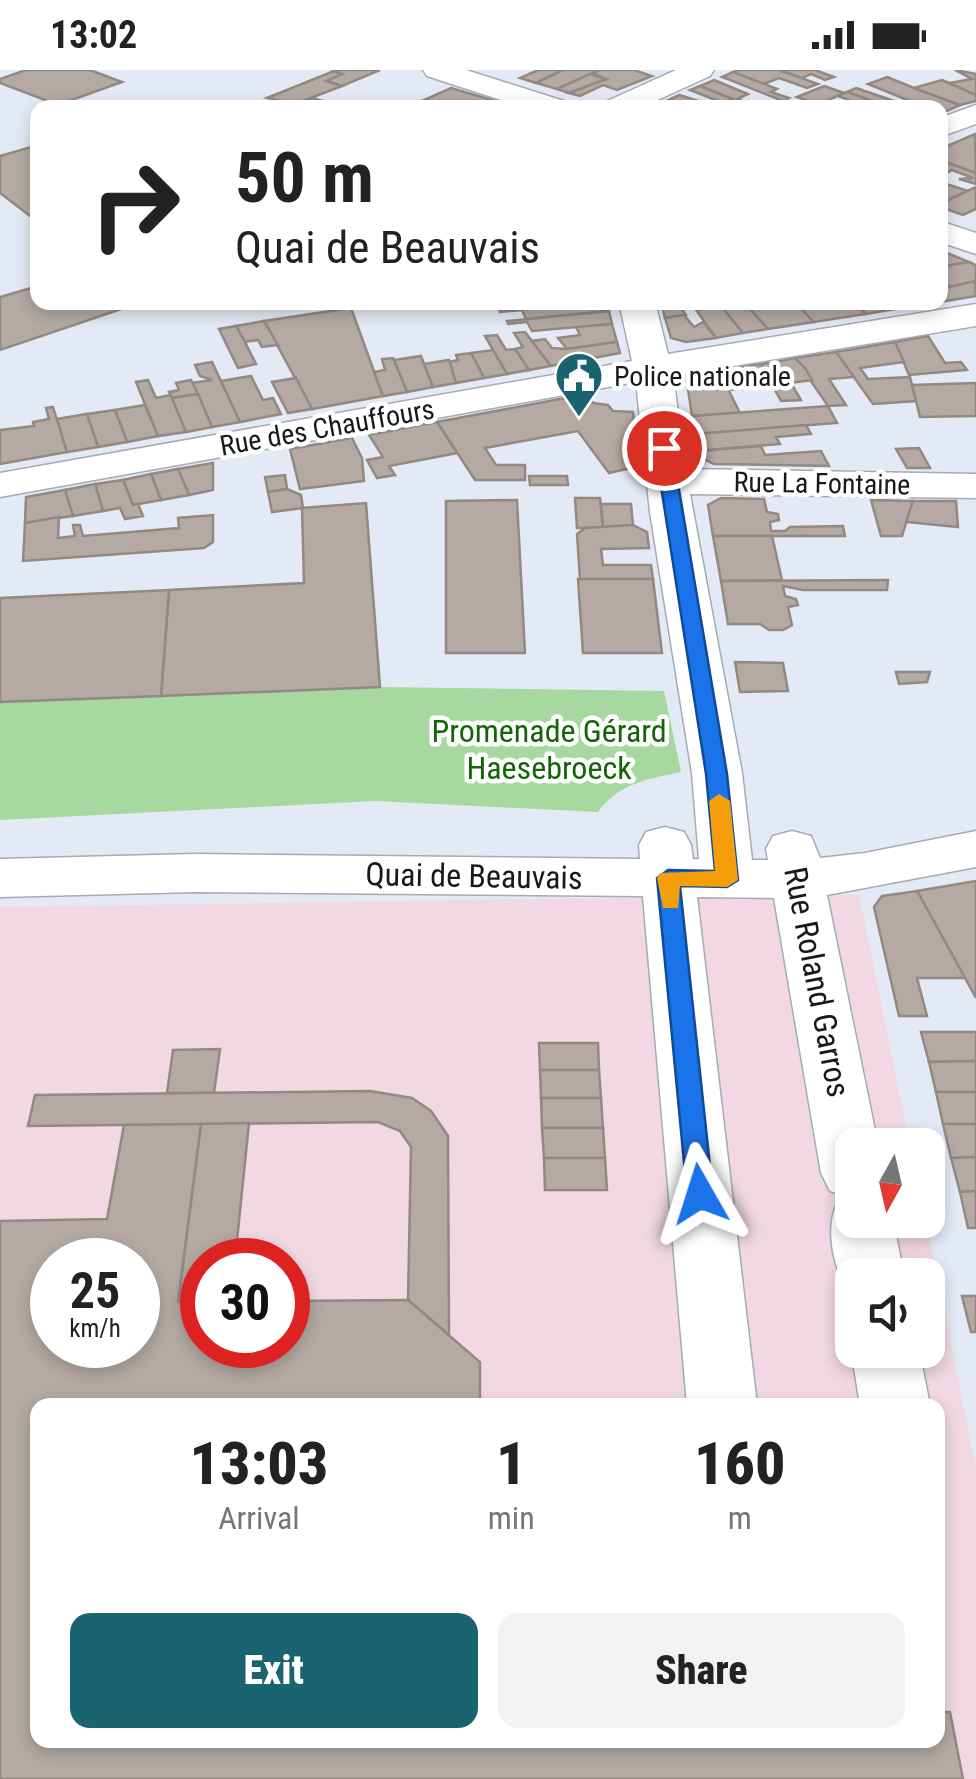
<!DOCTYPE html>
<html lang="en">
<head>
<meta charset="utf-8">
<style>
	body { margin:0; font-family:"Roboto Condensed",sans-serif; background:#f2f2f2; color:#222; height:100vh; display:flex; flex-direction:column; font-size:38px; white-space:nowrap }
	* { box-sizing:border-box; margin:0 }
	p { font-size:32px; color:#767676 }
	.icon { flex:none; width:55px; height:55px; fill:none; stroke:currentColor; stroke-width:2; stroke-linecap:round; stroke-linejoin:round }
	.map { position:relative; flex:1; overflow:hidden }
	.panel { position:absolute; left:30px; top:1328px; width:915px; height:350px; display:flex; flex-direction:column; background:#fff; border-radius:20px; box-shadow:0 5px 15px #0003 }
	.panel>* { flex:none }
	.banner { position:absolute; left:30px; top:30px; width:918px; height:210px; border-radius:20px; box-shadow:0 5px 15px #0003; background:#fff; color:#222; overflow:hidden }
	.needle { width:65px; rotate:188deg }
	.tools { position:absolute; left:835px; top:1058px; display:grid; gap:20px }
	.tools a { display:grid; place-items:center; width:110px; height:110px; border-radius:20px; background:#fff; box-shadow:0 5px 15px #0003; font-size:50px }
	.speed { position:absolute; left:30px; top:1168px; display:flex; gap:20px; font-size:50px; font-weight:700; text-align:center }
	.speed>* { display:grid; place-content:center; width:130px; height:130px; border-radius:50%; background:#fff; box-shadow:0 5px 15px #0003; line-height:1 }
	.speed small { font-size:25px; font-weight:400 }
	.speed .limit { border:15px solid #d22; background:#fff; color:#111 }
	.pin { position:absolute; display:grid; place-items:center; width:85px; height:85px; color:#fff; margin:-42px; border:5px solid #fff; border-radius:50%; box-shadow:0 2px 10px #0007 }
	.me { position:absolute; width:110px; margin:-55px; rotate:354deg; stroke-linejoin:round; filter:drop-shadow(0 0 8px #0008) }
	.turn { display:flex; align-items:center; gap:35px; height:210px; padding:0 40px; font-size:45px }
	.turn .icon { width:130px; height:130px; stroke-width:2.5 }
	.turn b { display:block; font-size:70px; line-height:85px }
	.eta { display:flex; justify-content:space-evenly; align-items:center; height:170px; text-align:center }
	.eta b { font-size:60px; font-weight:800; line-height:70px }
	.cta { display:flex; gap:20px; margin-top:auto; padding:20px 40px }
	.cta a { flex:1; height:115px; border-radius:20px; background:#196470; color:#fff; font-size:40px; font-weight:800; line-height:115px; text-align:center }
	.cta a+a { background:#f2f2f2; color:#222 }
	.status { display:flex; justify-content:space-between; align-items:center; height:70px; padding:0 50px; background:#fff; direction:ltr }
	.status svg { height:28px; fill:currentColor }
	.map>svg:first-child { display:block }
	.commercial { fill:#f1d8e2; fill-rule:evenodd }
	.green { fill:#a7d89f }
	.building { fill:#b4a9a3; stroke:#938882; stroke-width:2.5; fill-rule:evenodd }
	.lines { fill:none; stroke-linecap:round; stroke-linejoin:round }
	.minor-casing { stroke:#a5abb5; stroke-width:3 }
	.major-casing { stroke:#a5abb5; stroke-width:3 }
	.minor { fill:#fff; fill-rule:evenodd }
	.major { fill:#fff; fill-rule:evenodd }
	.route { fill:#1a73e8; stroke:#114b97; stroke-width:2.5 }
	.slow { fill:#f59e0b }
	.labels { text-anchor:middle; stroke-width:9; stroke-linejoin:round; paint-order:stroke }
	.far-poi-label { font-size:28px; fill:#17191c; stroke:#fff; text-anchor:start }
	.far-street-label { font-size:28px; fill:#17191c; stroke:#fff }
	.park-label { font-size:32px; fill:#126603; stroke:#fff }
	.street-label { font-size:32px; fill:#17191c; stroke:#fff }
</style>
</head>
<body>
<div class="status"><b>13:02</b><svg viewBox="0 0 49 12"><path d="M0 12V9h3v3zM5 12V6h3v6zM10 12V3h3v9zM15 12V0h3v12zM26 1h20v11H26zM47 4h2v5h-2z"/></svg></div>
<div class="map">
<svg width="976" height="1709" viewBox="0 0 976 1709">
	<rect width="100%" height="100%" fill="#e4eaf5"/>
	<!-- commercial -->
	<path class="commercial" d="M859,824L910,1075H852V1150H926L976,1397V1709H0V837ZM52,1190H138V1275H52ZM202,1190H288V1275H202ZM852,1205H928V1280H852ZM38,1335H938V1670H38Z"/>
	<!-- green -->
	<path class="green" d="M380,617L664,621L681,702C648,709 619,713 598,742L375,731L0,750V632Z"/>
	<!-- building -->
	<g class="building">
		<polygon points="26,0 90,0 122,12 58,35 0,13 0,9"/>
		<polygon points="380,0 342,16 326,11 342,4 334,1 338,0"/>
		<polygon points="538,0 563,0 536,13 520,8"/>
		<polygon points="563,0 600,0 557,19 536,13"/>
		<polygon points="600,0 634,0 652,6 617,20 603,15 580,26 569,23 606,9 593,4"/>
		<polygon points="738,0 779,0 818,14 807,18 779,8 764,14 733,2"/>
		<polygon points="779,0 815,0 834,7 825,10 811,4 802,8"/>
		<polygon points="955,0 976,4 976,25 949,13 972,9"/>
		<polygon points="334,1 342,4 326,11 342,16 295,34 267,28"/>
		<polygon points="733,2 777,19 771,22 789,28 783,31 722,7"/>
		<polygon points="590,4 606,9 569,23 557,19"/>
		<polygon points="887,7 914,18 960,35 942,43 940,38 927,38 868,14"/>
		<polygon points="714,10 748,24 737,29 748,33 743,36 700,16"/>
		<polygon points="942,10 976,25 976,31 960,35 914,18"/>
		<polygon points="700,16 725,26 733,29 723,33 690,20"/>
		<polygon points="824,16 844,23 818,35 797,27"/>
		<polygon points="451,18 492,30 477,38 454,34 445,38 406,38"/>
		<polygon points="856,18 903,34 910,32 927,38 891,38 847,22"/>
		<polygon points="847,22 891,38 870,38 838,26"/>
		<polygon points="679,25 695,30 713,35 651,38"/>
		<polygon points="313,28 343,38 269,38 285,31 295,34"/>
		<polygon points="975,64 976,103 940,90 940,79"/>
		<polygon points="31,77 38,80 38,152 0,123 0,86"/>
		<polygon points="940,90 976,103 976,114 959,109 973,108 952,100 940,107"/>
		<polygon points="940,112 968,121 940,134"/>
		<polygon points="976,117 976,139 963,145 940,137 940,134"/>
		<polygon points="940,180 969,192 940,197"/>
		<polygon points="969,192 976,195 976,212 952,217 940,211 940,197"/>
		<polygon points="975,211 976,226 940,232 940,219"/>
		<polygon points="38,216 38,232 142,232 0,280 0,227"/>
		<polygon points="561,232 607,232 609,241 526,249 522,240 500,242 499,238"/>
		<polygon points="661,232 677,232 686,245 665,248"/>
		<polygon points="702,232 718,232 743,263 716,268 696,240 707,238"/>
		<polygon points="729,232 744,232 768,259 743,263 721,236"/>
		<polygon points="744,232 795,232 814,252 768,259"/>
		<polygon points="795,232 854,232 866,244 814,252"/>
		<polygon points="854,232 937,232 866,244"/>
		<polygon points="351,238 383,326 312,339 264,251"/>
		<polygon points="609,241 612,254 543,260 532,261 527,252 508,254 507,251"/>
		<polygon points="684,245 694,257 703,252 716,268 686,272 671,268 665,248"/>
		<polygon points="264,251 278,275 262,277 258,270 245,272 236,256"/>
		<polygon points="612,254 617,272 567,279 558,268 580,265 576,257"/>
		<polygon points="236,256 245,272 256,294 238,298 219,259"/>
		<polygon points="525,262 532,271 551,296 529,300 515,279 523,277 514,263"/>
		<polygon points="497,265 506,280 515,279 529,300 507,304 485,266"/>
		<polygon points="928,266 945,293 961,292 967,300 909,305 895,272"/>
		<polygon points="545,269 552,278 567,279 617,272 620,283 551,296 532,271"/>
		<polygon points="895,272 904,292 860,298 868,309 910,307 916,331 873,334 836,282"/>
		<polygon points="493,280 507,304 484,308 471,283"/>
		<polygon points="836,282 854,307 829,309 846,335 828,336 795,288"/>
		<polygon points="471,283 484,308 456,313 449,292 458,290 456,285"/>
		<polygon points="421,286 433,317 407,322 394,290"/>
		<polygon points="393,288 407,322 383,326 374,302 385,300 382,289"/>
		<polygon points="795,288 805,298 812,310 791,313 775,292"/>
		<polygon points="449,290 456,313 433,317 424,294"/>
		<polygon points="212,292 221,311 240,352 212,357 192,313 212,310 200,306 195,295"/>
		<polygon points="775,292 791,313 801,330 781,331 761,294"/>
		<polygon points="761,294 772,315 751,317 740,297"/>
		<polygon points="740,297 751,317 729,320 719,301"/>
		<polygon points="719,301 740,343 692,346 686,306"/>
		<polygon points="251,306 263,330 273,328 281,344 240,352 221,311"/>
		<polygon points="296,308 312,339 288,343 272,312"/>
		<polygon points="148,310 156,328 171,325 186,362 158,366 136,312"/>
		<polygon points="191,310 198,324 172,328 169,322 179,320 176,313"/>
		<polygon points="976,313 976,346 920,347 912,315"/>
		<polygon points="198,324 212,357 186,362 172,328"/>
		<polygon points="587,324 593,333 608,335 613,341 633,342 639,396 609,403 578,361 485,378 496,395 525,395 525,410 475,410 437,352"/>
		<polygon points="145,335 158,366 127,372 115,340"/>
		<polygon points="828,336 837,353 696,364 692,346"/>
		<polygon points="53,337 67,382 0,394 0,360 34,356 33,352 49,349 46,338"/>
		<polygon points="115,340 127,372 98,377 87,344"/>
		<polygon points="87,344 98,377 67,382 57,349"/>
		<polygon points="437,352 457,383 389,396 395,405 377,408 367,390 383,387 369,365"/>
		<polygon points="806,355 811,364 776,367 780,374 698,381 696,364"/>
		<polygon points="352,368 362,388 364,411 300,419 290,379"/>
		<polygon points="761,376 765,385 821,381 829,396 714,394 699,387 698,381"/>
		<polygon points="919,378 930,398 907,398 896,379"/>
		<polygon points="213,393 213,420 189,425 178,399"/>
		<polygon points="178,399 189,425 161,430 151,404"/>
		<polygon points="151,404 161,430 133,435 123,410"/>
		<polygon points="285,405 287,419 268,422 265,407"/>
		<polygon points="529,406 567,406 568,415 530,415"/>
		<polygon points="123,410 133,435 138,434 143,446 125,449 120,438 103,441 95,414"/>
		<polygon points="95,414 103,441 73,446 65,420"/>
		<polygon points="287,419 301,425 303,438 272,442 268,422"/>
		<polygon points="65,420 73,446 25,453 26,427"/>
		<polygon points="575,428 600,428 603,457 577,458"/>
		<polygon points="721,428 764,429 767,442 778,444 779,450 770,452 771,461 785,461 790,457 843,456 845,466 713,466 708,435"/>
		<polygon points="517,430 525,583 446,583 446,431"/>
		<polygon points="871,430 913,431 902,466 881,466"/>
		<polygon points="913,431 956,431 958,457 906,452"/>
		<polygon points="366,433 380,617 161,626 169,520 304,513 302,438"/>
		<polygon points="601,434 631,434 633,455 603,457"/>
		<polygon points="213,445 213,472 204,478 23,491 25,453 59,447 58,468 75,466 73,455 80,455 83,466 179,458 178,448"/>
		<polygon points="633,455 647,462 649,478 601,479 603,495 651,495 653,509 580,509 577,464 585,458"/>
		<polygon points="713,466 772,466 782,510 721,511"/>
		<polygon points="578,509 653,509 662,583 583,583"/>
		<polygon points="888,510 887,520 803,520 783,516 785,526 796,529 798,535 788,537 792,555 783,560 769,560 760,554 728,554 721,511"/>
		<polygon points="169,520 161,626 0,632 0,528"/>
		<polygon points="735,592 783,593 788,621 740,622"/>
		<polygon points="896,602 930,602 927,612 899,614"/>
		<polygon points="976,811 976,928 917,821"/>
		<polygon points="917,821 965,908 917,908 927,946 899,946 874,837 882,826"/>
		<polygon points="921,962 976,962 976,991 929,992"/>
		<polygon points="539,973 598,973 599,1000 540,1000"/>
		<polygon points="220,979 214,1023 167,1023 173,980"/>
		<polygon points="976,991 976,1022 936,1022 929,992"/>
		<polygon points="540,1000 599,1000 601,1028 541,1028"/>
		<polygon points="370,1021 412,1028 431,1041 448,1066 449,1265 408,1230 411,1077 400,1061 378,1052 28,1056 35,1025"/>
		<polygon points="936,1022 976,1022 976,1054 943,1054"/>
		<polygon points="541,1028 601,1028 603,1058 542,1058"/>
		<polygon points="249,1053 235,1190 202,1190 202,1232 178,1232 201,1054"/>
		<path d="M201,1054L178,1232H202V1275H288V1231L408,1230L480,1292V1335H38V1670H938V1642H950L963,1709H0V1151L107,1149L124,1055ZM52,1190H138V1275H52Z"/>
		<polygon points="943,1054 976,1054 976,1087 951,1088"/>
		<polygon points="542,1058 603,1058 605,1088 544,1088"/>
		<polygon points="976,1087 976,1121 960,1122 951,1088"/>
		<polygon points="544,1088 605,1088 607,1120 545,1120"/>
		<polygon points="976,1121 976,1158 968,1158 960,1122"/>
		<polygon points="962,1226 976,1226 976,1262 971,1262"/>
	</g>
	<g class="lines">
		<!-- minor casing -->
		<g class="minor-casing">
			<g id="minor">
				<polygon points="676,0 714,0 710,6 640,38 601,38 605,32"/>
				<polygon points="976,35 976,54 940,67 940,48"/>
				<path d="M619,232H655L668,284L976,234V256L673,306L686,399L976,404V428L690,424L742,703L752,790H768L766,779L773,766L792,761L811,766L820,788L865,783L976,761V797L827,825L878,1075H852V1150H893L904,1205H852V1227L848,1225C834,1196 824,1160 838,1131L848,1127L830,1121L821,1103L774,828L697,827L757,1335H687L643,826L195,822L0,827V789L195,784L640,789L639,775L646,762L665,757L684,762L691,775L693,789H699L692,703L650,442L636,312L0,427V403L632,291Z"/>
				<polygon points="852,1276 852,1280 919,1280 930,1335 860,1335 851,1280"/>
			</g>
		</g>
		<!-- major casing -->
		<g class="major-casing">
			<g id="major">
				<polygon points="423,0 466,0 567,32 571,38 525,38 427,6"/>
				<polygon points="940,151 976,163 976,184 940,172"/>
			</g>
		</g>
		<!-- minor -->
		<use href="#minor" class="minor"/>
		<!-- major -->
		<use href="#major" class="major"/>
	</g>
	<!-- route -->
	<polygon class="route" points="664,374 672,378 727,704 738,810 727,817 680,816 713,1124 710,1132 700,1135 691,1132 687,1124 657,808 668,800 715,801 706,704 655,378"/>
	<!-- slow -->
	<polygon class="slow" points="719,724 730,731 738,810 727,817 680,816 678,838 663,838 657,808 660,803 715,801 709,731"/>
	<!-- icons -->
	<defs>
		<g id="civic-pin" transform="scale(2.5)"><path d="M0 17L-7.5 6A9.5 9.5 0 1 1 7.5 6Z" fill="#196470" stroke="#fff"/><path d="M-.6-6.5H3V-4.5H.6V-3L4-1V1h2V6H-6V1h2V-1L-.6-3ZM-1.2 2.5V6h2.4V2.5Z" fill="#fff"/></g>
	</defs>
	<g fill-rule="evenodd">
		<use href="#civic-pin" x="579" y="306"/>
	</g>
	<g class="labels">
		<!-- far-poi labels -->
		<g class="far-poi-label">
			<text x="614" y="316">Police nationale</text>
		</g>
		<!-- far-street labels -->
		<g class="far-street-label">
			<text transform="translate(327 357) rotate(-10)" y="10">Rue des Chauffours</text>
			<text transform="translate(822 413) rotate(1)" y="10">Rue La Fontaine</text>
		</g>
		<!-- park labels -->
		<g class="park-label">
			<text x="549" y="672">Promenade Gérard<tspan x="549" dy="37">Haesebroeck</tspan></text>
		</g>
		<!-- street labels -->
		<g class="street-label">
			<text transform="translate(474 806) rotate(1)" y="11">Quai de Beauvais</text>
			<text transform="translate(817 912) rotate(79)" y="11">Rue Roland Garros</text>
		</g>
	</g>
</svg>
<div class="tools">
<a><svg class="needle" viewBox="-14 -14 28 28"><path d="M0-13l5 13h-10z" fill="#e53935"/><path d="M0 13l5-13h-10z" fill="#767676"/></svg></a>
<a><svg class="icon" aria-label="sound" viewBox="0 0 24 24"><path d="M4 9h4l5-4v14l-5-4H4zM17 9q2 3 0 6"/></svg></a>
</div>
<div class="speed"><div>25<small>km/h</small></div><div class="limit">30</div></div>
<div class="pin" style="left:664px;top:378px;background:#d93025"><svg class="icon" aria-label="arrive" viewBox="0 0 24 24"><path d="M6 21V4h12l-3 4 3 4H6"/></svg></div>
<svg class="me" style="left:700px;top:1124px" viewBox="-20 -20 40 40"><path d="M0-17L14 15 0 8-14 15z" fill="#1a73e8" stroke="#fff" stroke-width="4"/></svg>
<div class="banner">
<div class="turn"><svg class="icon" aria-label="right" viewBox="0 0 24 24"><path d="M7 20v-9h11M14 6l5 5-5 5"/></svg><div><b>50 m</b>Quai de Beauvais</div></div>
</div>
<section class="panel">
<div class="eta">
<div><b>13:03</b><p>Arrival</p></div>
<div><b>1</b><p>min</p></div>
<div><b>160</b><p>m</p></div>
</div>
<div class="cta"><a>Exit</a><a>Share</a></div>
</section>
</div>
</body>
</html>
